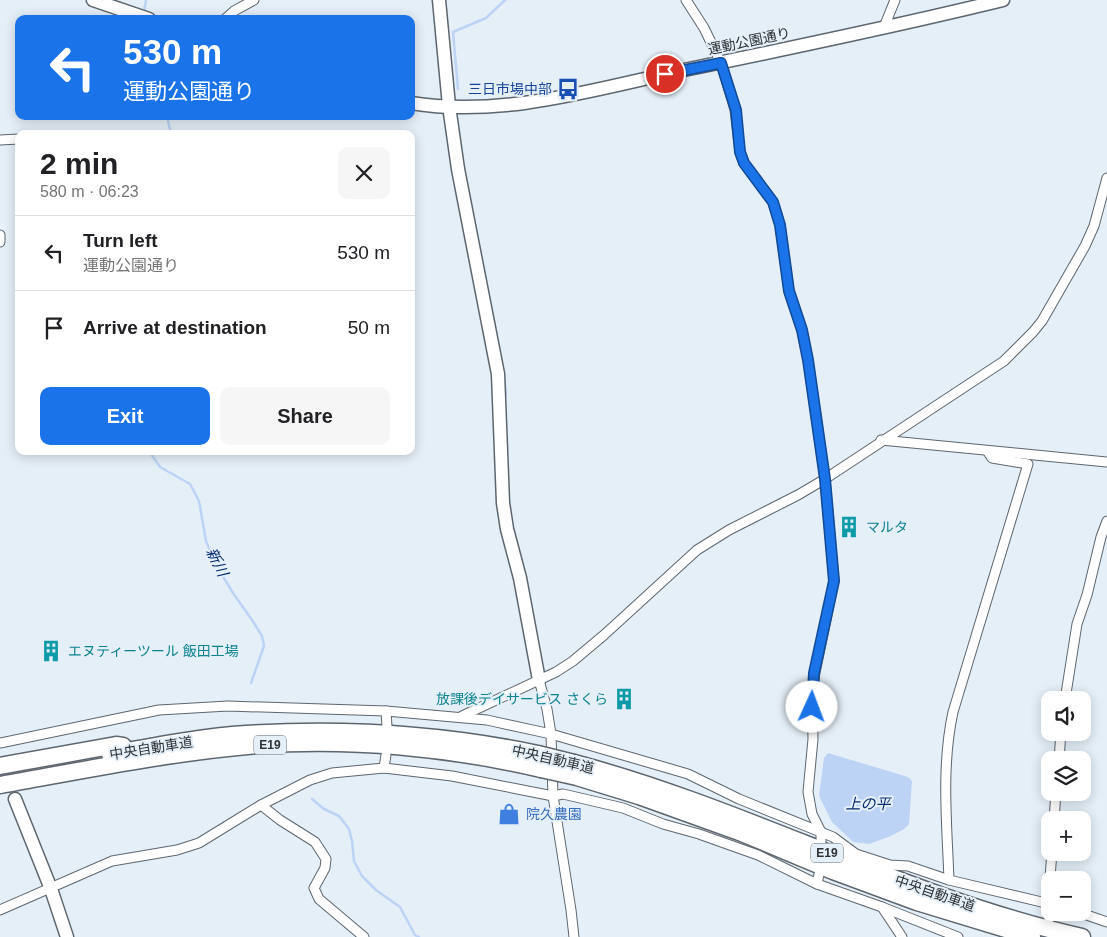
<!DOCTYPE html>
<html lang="en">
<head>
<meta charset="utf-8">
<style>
	body { margin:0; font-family:Arial,"Noto Sans JP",sans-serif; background:#f6f6f6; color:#202124; height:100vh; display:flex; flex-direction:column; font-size:19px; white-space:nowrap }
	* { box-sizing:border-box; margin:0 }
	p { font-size:16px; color:#757577 }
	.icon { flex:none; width:28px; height:28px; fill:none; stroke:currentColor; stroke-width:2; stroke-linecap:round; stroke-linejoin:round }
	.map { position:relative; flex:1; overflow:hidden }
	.panel { position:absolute; left:15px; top:130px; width:400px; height:325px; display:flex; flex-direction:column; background:#fff; border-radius:10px; box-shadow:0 2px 12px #0003 }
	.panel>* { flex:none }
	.hud { position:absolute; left:15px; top:15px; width:400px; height:105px; border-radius:10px; box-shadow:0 2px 12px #0003; background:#1a73e8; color:#fff; overflow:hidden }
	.controls { position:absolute; left:1041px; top:691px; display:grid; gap:10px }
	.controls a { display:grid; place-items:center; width:50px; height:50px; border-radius:10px; background:#fff; box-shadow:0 2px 12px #0003; font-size:25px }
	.pin { position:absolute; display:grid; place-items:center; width:42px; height:42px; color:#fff; margin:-21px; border:2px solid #fff; border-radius:50%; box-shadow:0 1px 5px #0007 }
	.me { position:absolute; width:55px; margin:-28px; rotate:2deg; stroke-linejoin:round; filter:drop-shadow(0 0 4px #0008) }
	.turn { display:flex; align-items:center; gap:18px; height:105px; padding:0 25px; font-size:22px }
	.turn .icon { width:65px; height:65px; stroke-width:2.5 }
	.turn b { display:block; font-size:35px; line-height:42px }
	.round { display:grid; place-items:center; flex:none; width:52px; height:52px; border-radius:10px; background:#f6f6f6 }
	.overview { display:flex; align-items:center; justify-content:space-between; height:85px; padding:0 25px }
	h1 { font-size:30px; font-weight:800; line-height:38px }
	.primary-button { display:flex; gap:10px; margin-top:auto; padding:10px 25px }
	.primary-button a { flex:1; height:58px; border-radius:10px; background:#1a73e8; color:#fff; font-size:20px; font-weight:800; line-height:58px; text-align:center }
	.primary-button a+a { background:#f6f6f6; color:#202124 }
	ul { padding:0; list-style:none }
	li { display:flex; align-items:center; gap:15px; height:75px; padding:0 25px; border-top:1px solid #e0e0e0 }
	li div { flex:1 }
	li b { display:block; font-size:19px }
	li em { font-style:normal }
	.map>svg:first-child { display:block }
	.water { fill:#bdd3f6 }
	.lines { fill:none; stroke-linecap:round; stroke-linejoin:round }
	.stream { stroke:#bdd3f6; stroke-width:2.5 }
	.street-casing { stroke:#5d666e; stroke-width:11 }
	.secondary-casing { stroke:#5d666e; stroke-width:15 }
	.highway-casing { stroke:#5d666e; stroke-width:19 }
	.street { stroke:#fff; stroke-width:9 }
	.secondary { stroke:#fff; stroke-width:12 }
	.highway { stroke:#fff; stroke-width:16 }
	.highway-bridge-casing { stroke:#5d666e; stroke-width:19; stroke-linecap:butt }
	.highway-bridge { stroke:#fff; stroke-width:16 }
	.route-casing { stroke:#114b97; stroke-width:12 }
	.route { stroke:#1a73e8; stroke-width:9 }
	.labels { text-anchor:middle; stroke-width:4; stroke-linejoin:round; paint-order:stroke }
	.shield { fill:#e5eff8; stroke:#656b70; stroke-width:1 }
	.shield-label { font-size:12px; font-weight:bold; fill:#2e3235 }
	.street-label { font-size:14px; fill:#2e3235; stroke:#e5eff8 }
	.transit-label { font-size:14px; fill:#164399; stroke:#e5eff8; text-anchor:end }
	.culture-label { font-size:14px; fill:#0d838f; stroke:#e5eff8; text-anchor:start }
	.shop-label { font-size:14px; fill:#366cbe; stroke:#e5eff8; text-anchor:start }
	.water-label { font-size:15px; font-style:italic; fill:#052c6d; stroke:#e5eff8 }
</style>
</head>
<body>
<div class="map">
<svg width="1107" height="937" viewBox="0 0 1107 937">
	<rect width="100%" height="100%" fill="#e5eff8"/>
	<!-- water -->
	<polygon class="water" points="828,753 908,777 912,781 909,824 904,829 891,836 869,844 853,842 832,822 819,796 824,758"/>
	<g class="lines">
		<!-- stream -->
		<g class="stream">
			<polyline points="144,12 146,0"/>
			<polyline points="458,89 453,32 486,18 505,0"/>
			<polyline points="167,116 171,134"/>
			<polyline points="504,397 506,394 504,378"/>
			<polyline points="149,451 160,467 190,484 199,501 206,541 216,565 233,593 252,620 262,636 264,646 251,683"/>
			<polyline points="312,799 324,809 339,816 349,829 352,841 354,861 362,876 376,890 400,907 415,935 419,937"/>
		</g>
		<!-- street casing -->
		<g class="street-casing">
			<g id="street">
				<polyline points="686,0 704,28 721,63 735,110 740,152 744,163 773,202 780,225 789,291 802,330 808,360 825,479 834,581 815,673 812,690 813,739 808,792 812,814 821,832 821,846"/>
				<polyline points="225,19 234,11 254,0"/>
				<polyline points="884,27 895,0"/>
				<polyline points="0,140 19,139"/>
				<polyline points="0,235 0,242"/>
				<polyline points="881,440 1107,462"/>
				<polyline points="539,680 547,709 551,734 553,796 571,910 574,937"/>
				<polyline points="1065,700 1077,624 1087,595 1101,537 1107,521"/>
				<polyline points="386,711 387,727"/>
				<polyline points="462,716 556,672 573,661 604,635 697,550 729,530 798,495 825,479 1004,361 1033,332 1042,321 1085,246 1094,226 1107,178"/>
				<polyline points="0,743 159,710 228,706 386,711 487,720 551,734 688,774 739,799 833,837 856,854 890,865 908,866 949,880 1050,904"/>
				<polyline points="1059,760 1061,732"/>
				<polyline points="384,768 386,755"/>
				<polyline points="261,805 280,820 315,842 326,859 325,868 314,888 319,899 364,937"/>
				<polyline points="1054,820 1056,792"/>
				<path d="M949,880C947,824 941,767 953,712L1028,464L992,458L988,452"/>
				<polyline points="817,884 819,874"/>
				<polyline points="882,907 902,937"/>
				<polyline points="0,910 112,861 177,850 199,843 261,805 310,780 332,773 384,768 452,776 553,796 563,794 623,808 663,824 699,834 758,855 817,884 882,907 958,937"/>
				<polyline points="1078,912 1107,922"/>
				<polyline points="1049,919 1048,903 1052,852"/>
			</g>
		</g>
		<!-- secondary casing -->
		<g class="secondary-casing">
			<g id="secondary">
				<polyline points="93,0 149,19"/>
				<polyline points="439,0 449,106 458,169 498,374 503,503 507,529 520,578 539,680"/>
				<path d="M411,103C502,118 596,89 684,70C791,48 897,26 1003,0"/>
				<polyline points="15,799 51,889 67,937"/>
			</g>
		</g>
		<!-- highway casing -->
		<g class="highway-casing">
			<g id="highway">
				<path d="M110,754C155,746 201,737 246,734C344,728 443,734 538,754"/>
				<path d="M574,763C748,809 907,898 1082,937"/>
				<polyline points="0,766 116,745 123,746"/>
				<polyline points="577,777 639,796 742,833 833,871 917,902 1032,937"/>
				<path d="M0,785C85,770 172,752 258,745C350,738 452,748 541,769"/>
			</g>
		</g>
		<!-- street -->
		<use href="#street" class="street"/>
		<!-- secondary -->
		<use href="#secondary" class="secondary"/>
		<!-- highway -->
		<use href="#highway" class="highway"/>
		<!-- highway-bridge casing -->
		<g class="highway-bridge-casing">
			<g id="highway-bridge">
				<polyline points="538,754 574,763"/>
				<polyline points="541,769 577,777"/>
			</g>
		</g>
		<!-- highway-bridge -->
		<use href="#highway-bridge" class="highway-bridge"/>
	</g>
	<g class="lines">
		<!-- route casing -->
		<g class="route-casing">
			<polyline id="route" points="665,74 721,63 736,110 740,152 744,163 773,202 780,225 789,291 802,330 808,360 825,479 834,581 814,673 812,707"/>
		</g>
		<!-- route -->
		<use href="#route" class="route"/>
	</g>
	<!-- icons -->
	<defs>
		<g id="bus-bare" transform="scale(1.725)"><path d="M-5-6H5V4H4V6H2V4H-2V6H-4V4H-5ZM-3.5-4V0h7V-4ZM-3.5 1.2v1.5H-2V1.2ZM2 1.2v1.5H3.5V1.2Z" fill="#1a4fb4" stroke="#e5eff8" stroke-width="2.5" paint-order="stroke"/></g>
		<g id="building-bare" transform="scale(1.725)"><path d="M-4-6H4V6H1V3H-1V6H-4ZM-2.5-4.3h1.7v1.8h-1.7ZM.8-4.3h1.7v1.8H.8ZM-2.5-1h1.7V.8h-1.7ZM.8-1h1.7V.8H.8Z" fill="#0f9aa8" stroke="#e5eff8" stroke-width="2.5" paint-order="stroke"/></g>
		<g id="shop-bare" transform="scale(1.725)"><path d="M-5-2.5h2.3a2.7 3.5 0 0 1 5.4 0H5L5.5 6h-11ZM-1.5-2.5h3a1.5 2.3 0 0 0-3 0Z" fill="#3f7fe0" stroke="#e5eff8" stroke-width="2.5" paint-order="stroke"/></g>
	</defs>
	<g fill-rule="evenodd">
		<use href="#bus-bare" x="568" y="89"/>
		<use href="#building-bare" x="849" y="527"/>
		<use href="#building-bare" x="51" y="651"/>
		<use href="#building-bare" x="624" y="699"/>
		<use href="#shop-bare" x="509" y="814"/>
	</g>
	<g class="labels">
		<!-- shield labels -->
		<g class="shield">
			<rect x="254" y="735.5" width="32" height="19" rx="4"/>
			<rect x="811" y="843.5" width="32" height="19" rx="4"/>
		</g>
		<g class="shield-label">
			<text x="270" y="749">E19</text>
			<text x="827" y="857">E19</text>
		</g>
		<!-- street labels -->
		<g class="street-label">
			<text transform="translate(749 41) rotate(-12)" y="5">運動公園通り</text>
			<text transform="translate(151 748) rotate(-9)" y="5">中央自動車道</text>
			<text transform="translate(553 759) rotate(13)" y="5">中央自動車道</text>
			<text transform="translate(935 893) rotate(19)" y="5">中央自動車道</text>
		</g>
		<!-- transit labels -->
		<g class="transit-label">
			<text x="552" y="94">三日市場中部</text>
		</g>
		<!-- culture labels -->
		<g class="culture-label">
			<text x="866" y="532">マルタ</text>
			<text x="68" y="656">エヌティーツール 飯田工場</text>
			<text x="608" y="704" text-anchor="end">放課後デイサービス さくら</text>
		</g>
		<!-- shop labels -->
		<g class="shop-label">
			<text x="526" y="819">院久農園</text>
		</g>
		<!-- water labels -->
		<g class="water-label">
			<text transform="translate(217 562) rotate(63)" y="5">新川</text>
			<text x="868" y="809">上の平</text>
		</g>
	</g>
</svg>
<div class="controls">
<a><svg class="icon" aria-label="sound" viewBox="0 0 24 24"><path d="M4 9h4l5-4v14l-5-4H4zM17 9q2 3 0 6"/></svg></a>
<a><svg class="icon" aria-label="layers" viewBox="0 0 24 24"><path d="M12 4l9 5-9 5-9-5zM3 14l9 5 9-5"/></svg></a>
<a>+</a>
<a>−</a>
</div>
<div class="pin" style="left:665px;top:74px;background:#d93025"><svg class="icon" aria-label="arrive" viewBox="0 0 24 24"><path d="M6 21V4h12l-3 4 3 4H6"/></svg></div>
<svg class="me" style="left:812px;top:707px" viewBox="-20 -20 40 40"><circle r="19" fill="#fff"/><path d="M0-13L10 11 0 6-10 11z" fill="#1a73e8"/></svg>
<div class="hud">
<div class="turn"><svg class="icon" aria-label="left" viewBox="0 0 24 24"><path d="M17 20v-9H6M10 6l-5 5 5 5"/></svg><div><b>530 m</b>運動公園通り</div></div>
</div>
<section class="panel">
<div class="overview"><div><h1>2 min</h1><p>580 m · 06:23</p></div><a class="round"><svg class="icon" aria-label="close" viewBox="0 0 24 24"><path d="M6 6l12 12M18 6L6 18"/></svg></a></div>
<ul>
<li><svg class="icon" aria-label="left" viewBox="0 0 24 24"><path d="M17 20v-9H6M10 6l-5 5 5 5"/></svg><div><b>Turn left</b><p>運動公園通り</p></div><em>530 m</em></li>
<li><svg class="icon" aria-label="arrive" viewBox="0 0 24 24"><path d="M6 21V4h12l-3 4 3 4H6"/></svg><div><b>Arrive at destination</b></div><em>50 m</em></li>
</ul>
<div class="primary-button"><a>Exit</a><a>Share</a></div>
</section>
</div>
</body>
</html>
